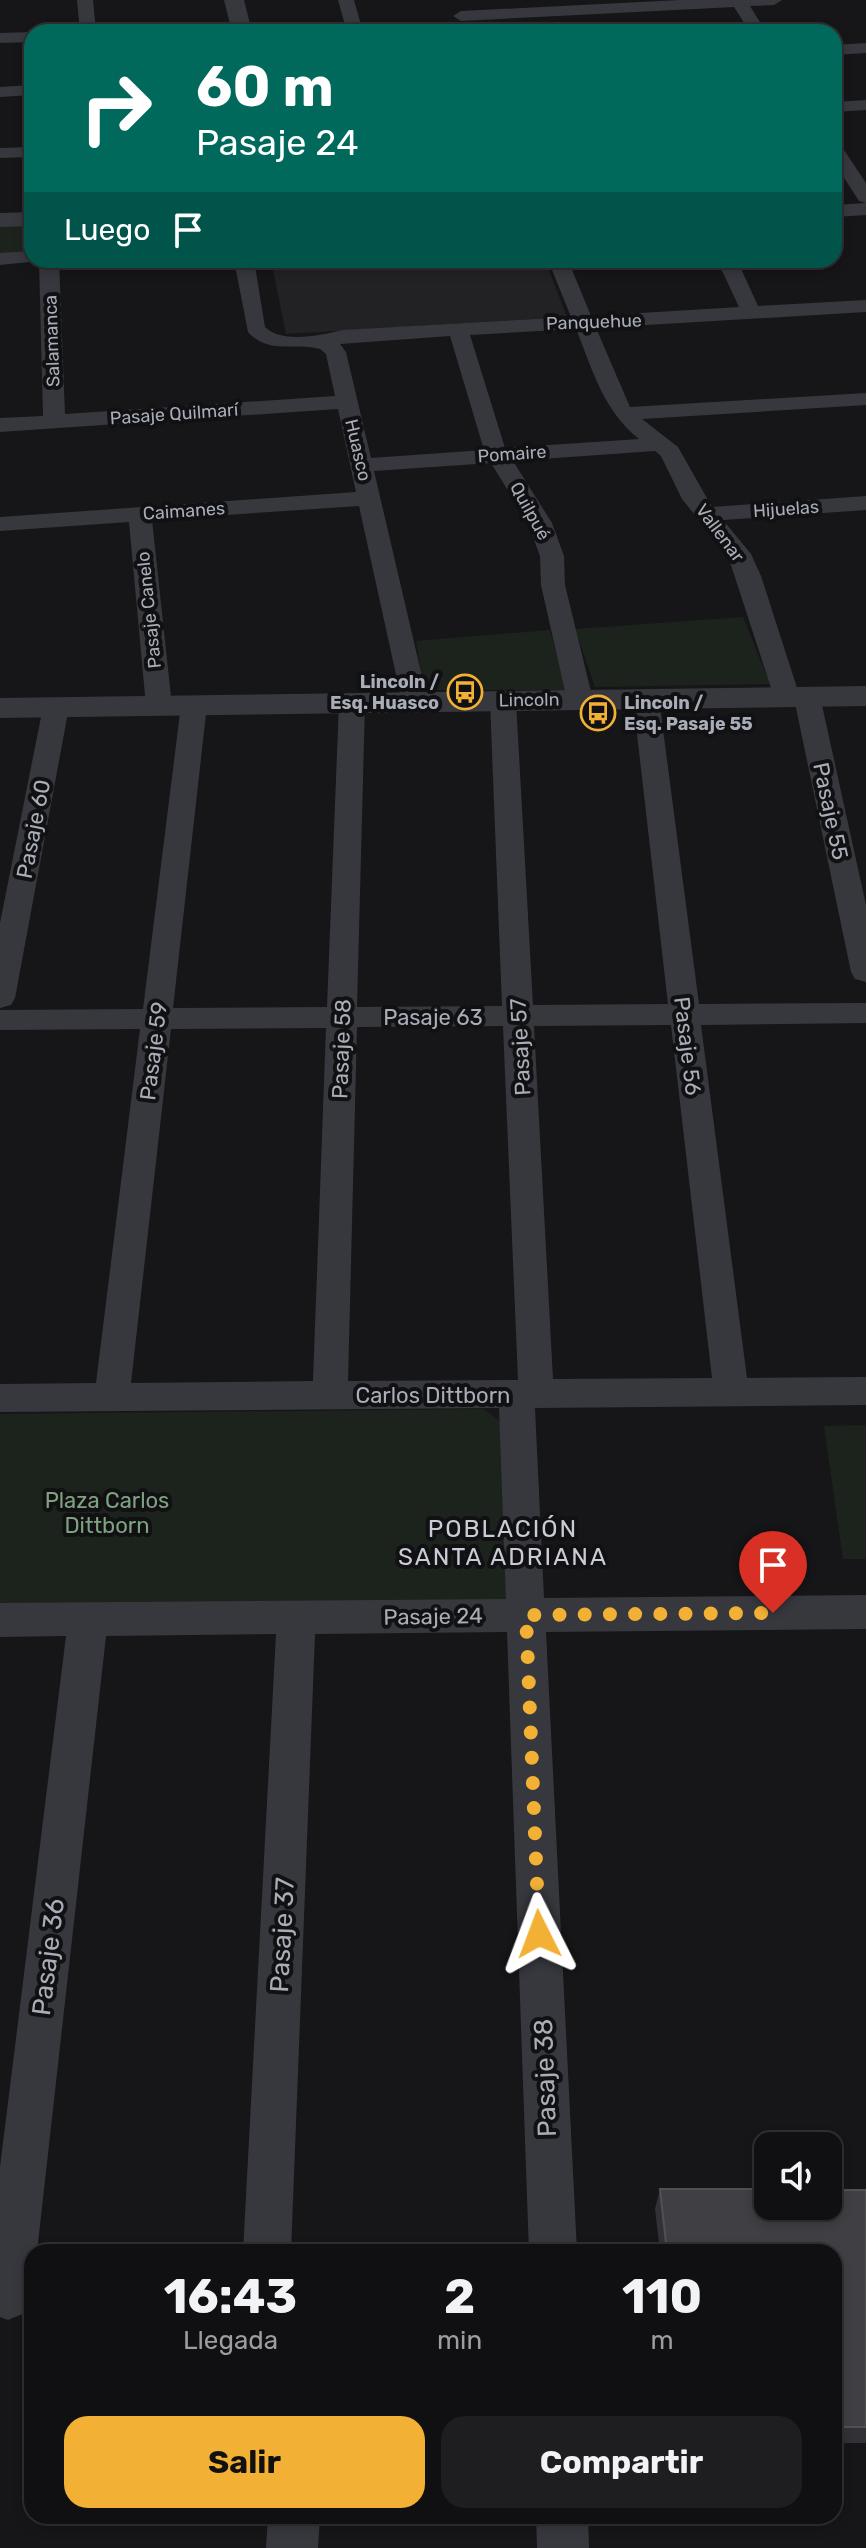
<!DOCTYPE html>
<html lang="es">
<head>
<meta charset="utf-8">
<style>
	body { margin:0; font-family:Rubik,sans-serif; background:#1e1e20; color:#f1f3f6; height:100vh; display:flex; flex-direction:column; font-size:30px; white-space:nowrap }
	* { box-sizing:border-box; margin:0 }
	p { font-size:26px; color:#9c9d9f }
	.icon { flex:none; width:44px; height:44px; fill:none; stroke:currentColor; stroke-width:2; stroke-linecap:round; stroke-linejoin:round }
	.map { position:relative; flex:1; overflow:hidden }
	.panel { position:absolute; left:24px; top:2244px; width:818px; height:280px; display:flex; flex-direction:column; background:#101012; border-radius:24px; box-shadow:0 4px 12px #0003,0 0 0 2px #303032 }
	.panel>* { flex:none }
	.banner { position:absolute; left:24px; top:24px; width:818px; height:244px; border-radius:24px; box-shadow:0 4px 12px #0003,0 0 0 2px #303032; background:#00695c; color:#fff; overflow:hidden }
	.buttons { position:absolute; left:754px; top:2132px; display:grid; gap:16px }
	.buttons a { display:grid; place-items:center; width:88px; height:88px; border-radius:16px; background:#101012; box-shadow:0 4px 12px #0003,0 0 0 2px #303032; font-size:40px }
	.pin { position:absolute; display:grid; place-items:center; width:68px; height:68px; color:#fff; margin:-82px -34px; border-radius:50% 50% 50% 0; rotate:-45deg; box-shadow:0 0 8px #0007 }
	.pin .icon { rotate:45deg }
	.me { position:absolute; width:88px; margin:-44px; rotate:357deg; stroke-linejoin:round; filter:drop-shadow(0 0 6px #0008) }
	.turn { display:flex; align-items:center; gap:28px; height:168px; padding:0 40px; font-size:36px }
	.turn .icon { width:104px; height:104px; stroke-width:2.5 }
	.turn b { display:block; font-size:56px; line-height:68px }
	.then { display:flex; align-items:center; height:76px; padding:0 40px; background:#0003; gap:16px; font-size:30px }
	.eta { display:flex; justify-content:space-evenly; align-items:center; height:136px; text-align:center }
	.eta b { font-size:48px; font-weight:700; line-height:56px }
	.cta { display:flex; gap:16px; margin-top:auto; padding:16px 40px }
	.cta a { flex:1; height:92px; border-radius:24px; background:#f2b134; color:#111; font-size:32px; font-weight:700; line-height:92px; text-align:center }
	.cta a+a { background:#1e1e20; color:#f1f3f6 }
	.map>svg:first-child { display:block }
	.built { fill:#222225 }
	.green { fill:#1c231d }
	.lines { fill:none; stroke-linecap:round; stroke-linejoin:round }
	.minor { fill:#37383d; fill-rule:evenodd }
	.tertiary { fill:#37383d; fill-rule:evenodd }
	.wall { fill:#323236 }
	.building { fill:#3f3f44; stroke:#4f5156; stroke-width:2 }
	.route { stroke:#f2b134; stroke-width:14; stroke-dasharray:0 25.2 }
	.labels { text-anchor:middle; stroke-width:8; stroke-linejoin:round; paint-order:stroke }
	.far-street-label { font-size:18px; fill:#a8adb8; stroke:#111113 }
	.far-poi-label { font-size:18px; font-weight:bold; fill:#a8adb8; stroke:#111113; text-anchor:end }
	.street-label { font-size:22px; fill:#a8adb8; stroke:#111113 }
	.park-label { font-size:22px; fill:#7fa381; stroke:#111113 }
	.neighbourhood-label { font-size:24px; letter-spacing:2px; fill:#c9ccd4; stroke:#111113 }
	.near-street-label { font-size:26px; fill:#a8adb8; stroke:#111113 }
</style>
</head>
<body>
<div class="map">
<svg width="866" height="2548" viewBox="0 0 866 2548">
	<rect width="100%" height="100%" fill="#161618"/>
	<!-- built -->
	<polygon class="built" points="271,260 545,260 567,317 286,334"/>
	<!-- green -->
	<g class="green">
		<polygon points="32,222 32,253 0,254 0,224"/>
		<polygon points="743,617 770,684 595,687 575,629"/>
		<polygon points="550,630 566,690 424,690 416,641"/>
		<polygon points="484,1409 506,1426 508,1602 0,1613 0,1414"/>
		<polygon points="866,1425 866,1559 843,1559 824,1426"/>
	</g>
	<g class="lines">
		<!-- minor -->
		<g class="minor">
			<polygon points="77,0 93,0 96,32 80,32"/>
			<polygon points="338,0 354,0 363,32 347,32"/>
			<polygon points="680,0 782,0 774,5 750,6 766,32 750,32 734,7 461,21 453,16 461,11"/>
			<polygon points="32,32 32,42 0,43 0,33"/>
			<polygon points="866,43 866,53 834,55 834,45"/>
			<polygon points="32,85 32,95 0,97 0,87"/>
			<polygon points="866,100 866,110 834,112 834,102"/>
			<polygon points="834,143 840,144 866,183 866,203 859,201 834,162"/>
			<polygon points="32,147 32,157 0,158 0,148"/>
			<polygon points="866,203 866,215 834,217 834,205"/>
			<path d="M32,251V260H59L65,414L335,396L326,354L320,349C294,342 269,355 248,332L234,260H254L265,327C282,344 322,335 343,330L571,317L548,260H568L591,316L739,307L717,260H737L758,306L866,300V312L596,328L630,407L866,393V405L642,419L678,447L712,507L866,496V510L723,520L751,554L761,576L798,691H816L820,696L866,905V982L855,979L851,972L795,703L778,702L774,697L728,556L682,499L661,456L655,451L513,461L552,523L564,556L565,585L593,700L589,705H571L567,700L541,585L540,556L528,523L491,463L374,471L428,702L424,708H406L402,702L359,506L152,520L172,706L168,712H150L146,706L129,522L0,531V517L356,492L338,409L0,432V418L43,416L39,261L0,265V253ZM576,329C593,371 603,410 639,439L505,448L470,335ZM450,336L484,450L371,458L346,352L340,344Z"/>
			<path d="M646,691L655,694L659,699L699,1004L866,1003V1023L701,1025L747,1378L866,1377V1405L535,1408L544,1598L866,1595V1629L546,1632L577,2252H529L507,1632L315,1634L291,2252H243L276,1634L106,1636L37,2252H32V2297L25,2313L8,2320L0,2317V2167L66,1636L0,1637V1603L506,1599L499,1408L0,1412V1384L96,1383L140,1029L0,1030V1010L143,1009L181,705L185,699H203L207,705L173,1008L327,1007L339,703L343,697H361L365,703L357,1007L502,1006L490,701L494,696H512L516,701L533,1005L668,1004L633,699L637,694ZM671,1025L712,1378L553,1379L534,1026ZM503,1026L518,1380L348,1381L357,1027ZM326,1028L313,1381L131,1383L171,1029Z"/>
			<polygon points="56,699 65,701 69,707 15,998 11,1005 0,1008 0,923 43,707 47,701"/>
			<polygon points="268,2516 320,2516 318,2548 266,2548"/>
			<polygon points="536,2516 588,2516 589,2548 537,2548"/>
		</g>
		<!-- tertiary -->
		<g class="tertiary">
			<polygon points="224,0 244,0 252,32 232,32"/>
			<polygon points="32,212 32,226 0,227 0,213"/>
			<polygon points="866,686 866,706 0,718 0,698"/>
		</g>
	</g>
	<!-- wall -->
	<polygon class="wall" points="660,2189 866,2190 866,2443 834,2443 834,2252 660,2252 655,2209"/>
	<!-- building -->
	<polygon class="building" points="660,2189 768,2189 768,2206 828,2206 828,2190 866,2190 866,2427 834,2427 834,2252 667,2252"/>
	<g class="lines">
		<!-- route -->
		<polyline class="route" points="539,1934 526,1615 773,1613"/>
	</g>
	<!-- icons -->
	<defs>
		<g id="bus-ring" transform="scale(1.8)"><circle r="9.5" fill="#111113" stroke="#f2b134" stroke-width="1.5"/><path d="M-5-6H5V4H4V6H2V4H-2V6H-4V4H-5ZM-3.5-4V0h7V-4ZM-3.5 1.2v1.5H-2V1.2ZM2 1.2v1.5H3.5V1.2Z" fill="#f2b134"/></g>
	</defs>
	<g fill-rule="evenodd">
		<use href="#bus-ring" x="465" y="692"/>
		<use href="#bus-ring" x="598" y="713"/>
	</g>
	<g class="labels">
		<!-- far-street labels -->
		<g class="far-street-label">
			<text transform="translate(594 322) rotate(-2)" y="6">Panquehue</text>
			<text transform="translate(52 341) rotate(-92)" y="6">Salamanca</text>
			<text transform="translate(174 414) rotate(-4)" y="6">Pasaje Quilmarí</text>
			<text transform="translate(358 450) rotate(77)" y="6">Huasco</text>
			<text transform="translate(512 454) rotate(-4)" y="6">Pomaire</text>
			<text transform="translate(786 509) rotate(-4)" y="6">Hijuelas</text>
			<text transform="translate(184 511) rotate(-4)" y="6">Caimanes</text>
			<text transform="translate(530 511) rotate(61)" y="6">Quilpué</text>
			<text transform="translate(720 533) rotate(53)" y="6">Vallenar</text>
			<text transform="translate(149 610) rotate(-96)" y="6">Pasaje Canelo</text>
			<text transform="translate(529 700) rotate(-1)" y="6">Lincoln</text>
		</g>
		<!-- far-poi labels -->
		<g class="far-poi-label">
			<text x="439" y="688">Lincoln /<tspan x="439" dy="21">Esq. Huasco</tspan></text>
			<text x="624" y="709" text-anchor="start">Lincoln /<tspan x="624" dy="21">Esq. Pasaje 55</tspan></text>
		</g>
		<!-- street labels -->
		<g class="street-label">
			<text transform="translate(831 811) rotate(78)" y="8">Pasaje 55</text>
			<text transform="translate(33 829) rotate(-79)" y="8">Pasaje 60</text>
			<text x="433" y="1025">Pasaje 63</text>
			<text transform="translate(688 1046) rotate(83)" y="8">Pasaje 56</text>
			<text transform="translate(520 1047) rotate(-93)" y="8">Pasaje 57</text>
			<text transform="translate(341 1049) rotate(-88)" y="8">Pasaje 58</text>
			<text transform="translate(153 1051) rotate(-83)" y="8">Pasaje 59</text>
			<text x="433" y="1403">Carlos Dittborn</text>
			<text transform="translate(433 1616) rotate(-1)" y="8">Pasaje 24</text>
		</g>
		<!-- park labels -->
		<g class="park-label">
			<text x="107" y="1508">Plaza Carlos<tspan x="107" dy="25">Dittborn</tspan></text>
		</g>
		<!-- neighbourhood labels -->
		<g class="neighbourhood-label">
			<text x="503" y="1537">POBLACIÓN<tspan x="503" dy="28">SANTA ADRIANA</tspan></text>
		</g>
		<!-- near-street labels -->
		<g class="near-street-label">
			<text transform="translate(282 1935) rotate(-87)" y="9">Pasaje 37</text>
			<text transform="translate(48 1957) rotate(-83)" y="9">Pasaje 36</text>
			<text transform="translate(545 2078) rotate(-92)" y="9">Pasaje 38</text>
		</g>
	</g>
</svg>
<div class="buttons">
<a><svg class="icon" aria-label="sound" viewBox="0 0 24 24"><path d="M4 9h4l5-4v14l-5-4H4zM17 9q2 3 0 6"/></svg></a>
</div>
<div class="pin" style="left:773px;top:1613px;background:#d93025"><svg class="icon" aria-label="arrive" viewBox="0 0 24 24"><path d="M6 21V4h12l-3 4 3 4H6"/></svg></div>
<svg class="me" style="left:539px;top:1934px" viewBox="-20 -20 40 40"><path d="M0-17L14 15 0 8-14 15z" fill="#f2b134" stroke="#fff" stroke-width="4"/></svg>
<div class="banner">
<div class="turn"><svg class="icon" aria-label="right" viewBox="0 0 24 24"><path d="M7 20v-9h11M14 6l5 5-5 5"/></svg><div><b>60 m</b>Pasaje 24</div></div>
<div class="then">Luego<svg class="icon" aria-label="arrive" viewBox="0 0 24 24"><path d="M6 21V4h12l-3 4 3 4H6"/></svg></div>
</div>
<section class="panel">
<div class="eta">
<div><b>16:43</b><p>Llegada</p></div>
<div><b>2</b><p>min</p></div>
<div><b>110</b><p>m</p></div>
</div>
<div class="cta"><a>Salir</a><a>Compartir</a></div>
</section>
</div>
</body>
</html>
